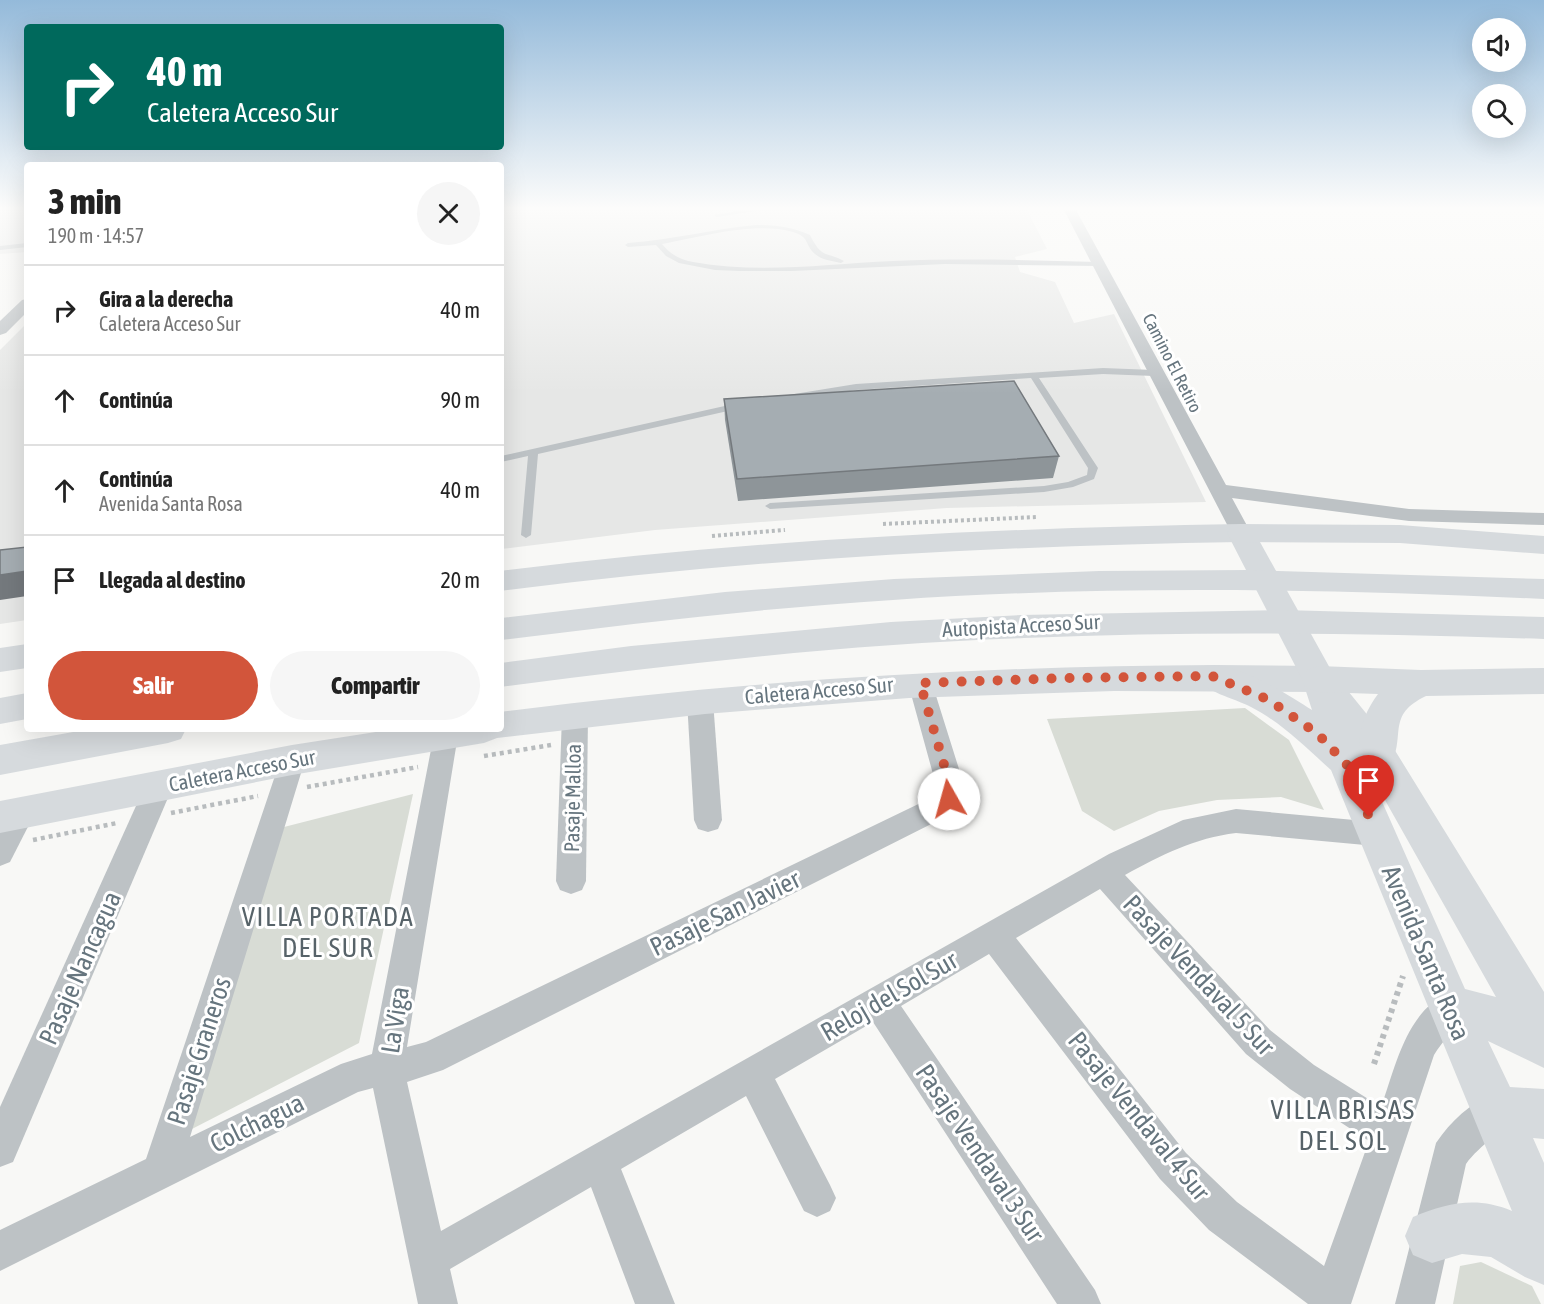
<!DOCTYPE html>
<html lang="es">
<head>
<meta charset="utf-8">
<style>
	body { margin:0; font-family:"Asap Condensed",sans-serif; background:#f6f6f6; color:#222; height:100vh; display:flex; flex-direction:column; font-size:22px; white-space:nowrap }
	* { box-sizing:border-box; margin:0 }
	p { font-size:20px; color:#767676 }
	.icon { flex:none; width:33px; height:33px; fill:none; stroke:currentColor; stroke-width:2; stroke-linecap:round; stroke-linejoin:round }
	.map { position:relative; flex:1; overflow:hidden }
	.sheet { position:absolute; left:24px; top:162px; width:480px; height:570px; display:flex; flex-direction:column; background:#fff; border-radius:6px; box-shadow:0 6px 24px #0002 }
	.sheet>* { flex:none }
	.banner { position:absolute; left:24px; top:24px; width:480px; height:126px; border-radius:6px; box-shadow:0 6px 24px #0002; background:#00695c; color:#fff; overflow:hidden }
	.tools { position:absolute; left:1472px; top:18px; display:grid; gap:12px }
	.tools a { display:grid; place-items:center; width:54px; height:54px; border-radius:50%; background:#fff; box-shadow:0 6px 24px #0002; font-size:30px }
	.pin { position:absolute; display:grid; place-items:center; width:51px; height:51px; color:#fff; margin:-62px -26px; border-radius:50% 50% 50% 0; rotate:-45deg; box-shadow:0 0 6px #0007 }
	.pin .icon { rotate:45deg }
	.me { position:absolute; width:66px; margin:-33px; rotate:353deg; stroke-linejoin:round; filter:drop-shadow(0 0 4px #0008) }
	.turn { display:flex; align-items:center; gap:21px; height:126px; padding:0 24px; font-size:27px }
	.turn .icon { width:78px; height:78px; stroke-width:2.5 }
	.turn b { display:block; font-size:42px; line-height:51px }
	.round { display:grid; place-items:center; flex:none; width:63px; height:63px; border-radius:32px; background:#f6f6f6 }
	.head { display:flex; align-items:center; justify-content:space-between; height:102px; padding:0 24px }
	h1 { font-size:36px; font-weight:800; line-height:45px }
	.action { display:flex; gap:12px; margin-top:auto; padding:12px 24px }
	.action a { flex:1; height:69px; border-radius:36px; background:#d2553b; color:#fff; font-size:24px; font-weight:800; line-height:69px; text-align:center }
	.action a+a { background:#f6f6f6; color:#222 }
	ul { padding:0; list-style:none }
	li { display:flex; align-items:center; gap:18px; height:90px; padding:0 24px; border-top:2px solid #e0e0e0 }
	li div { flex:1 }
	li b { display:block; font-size:22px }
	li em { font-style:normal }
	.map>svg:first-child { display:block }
	.built { fill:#e6e7e6 }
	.green { fill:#d8dcd5 }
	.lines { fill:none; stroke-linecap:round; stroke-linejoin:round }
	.path-far2 { stroke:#b8bcbe; stroke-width:4; stroke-dasharray:3 3; stroke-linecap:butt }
	.path-far1 { stroke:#b8bcbe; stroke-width:4.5; stroke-dasharray:4 4; stroke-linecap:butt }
	.path { stroke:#b8bcbe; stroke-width:6; stroke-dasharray:4.5 4.5; stroke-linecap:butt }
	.service { fill:#bdc2c5; fill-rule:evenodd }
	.minor { fill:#bdc2c5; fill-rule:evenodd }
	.secondary { fill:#d6dadd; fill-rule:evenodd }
	.primary { fill:#d6dadd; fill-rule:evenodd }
	.motorway { fill:#d6dadd; fill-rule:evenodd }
	.wall { fill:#8e9599 }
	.shaded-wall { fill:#74797d }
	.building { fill:#a5adb2; stroke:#74797d; stroke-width:1.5 }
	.route { stroke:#d2553b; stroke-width:10; stroke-dasharray:0 18 }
	.labels { text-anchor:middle; stroke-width:6; stroke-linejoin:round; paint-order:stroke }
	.far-street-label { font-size:18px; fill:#66757e; stroke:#fff }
	.street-label { font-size:21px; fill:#66757e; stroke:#fff }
	.near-street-label { font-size:26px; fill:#66757e; stroke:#fff }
	.near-neighbourhood-label { font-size:27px; letter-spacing:1.5px; fill:#576369; stroke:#fff }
</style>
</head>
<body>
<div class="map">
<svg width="1544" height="1304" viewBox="0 0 1544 1304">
	<rect width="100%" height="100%" fill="#f8f8f6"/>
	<!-- built -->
	<g class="built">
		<polygon points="0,210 27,210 27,252 0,254"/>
		<polygon points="501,210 1027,210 1047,249 1015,257 1020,272 1055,282 1074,323 1114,314 1206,502 947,508 655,530 501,549"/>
		<polygon points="27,323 27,620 0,624 0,350"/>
	</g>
	<!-- green -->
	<g class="green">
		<polygon points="1245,708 1289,740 1324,810 1281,797 1217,800 1159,811 1114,831 1082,811 1047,719"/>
		<polygon points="413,794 359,1043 190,1130 284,827"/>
		<polygon points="1481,1262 1532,1286 1541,1304 1453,1304 1460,1266"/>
	</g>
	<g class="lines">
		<!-- path-far2 -->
		<g class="path-far2">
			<polyline points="883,524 1037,517"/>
			<polyline points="712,536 785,530"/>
		</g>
		<!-- path-far1 -->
		<g class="path-far1">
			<polyline points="484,756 551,745"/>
			<polyline points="307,787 418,767"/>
			<polyline points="171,813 258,796"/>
			<polyline points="33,840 117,823"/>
		</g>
		<!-- path -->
		<polyline class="path" points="1374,1064 1403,976"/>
		<!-- service -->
		<g class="service">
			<polygon points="744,210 762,210 717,217 714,215"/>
			<path d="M756,225C776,225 792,227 810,235C822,259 825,251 844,261L841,263C832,261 822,260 815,254C804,244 810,237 793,232C755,221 700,237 662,244C670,254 680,260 693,262C759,274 827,264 893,261C962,258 1031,260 1099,262L1102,264L1099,266L945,264L792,271H740L715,270L679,263L666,256L656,245L628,247L625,245L628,243C671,240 713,229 756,225Z"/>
			<polygon points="27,243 27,247 0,250 0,246"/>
			<polygon points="1103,368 1154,370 1158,373 1154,376 1103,374 1039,378 1098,468 1094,479 1073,487 1044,492 770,509 765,506 770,503 1044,486 1068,482 1087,475 1088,468 1031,378 856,390 791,400 788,399 788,395 856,384"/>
			<polygon points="738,403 741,404 741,408 538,454 531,535 526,538 521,535 528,456 501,462 501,456"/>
		</g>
		<!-- minor -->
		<g class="minor">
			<polygon points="1064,210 1076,210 1226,485 1409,509 1544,513 1544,525 1409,521 1232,498 1251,533 1248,538 1234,538"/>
			<polygon points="27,299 27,312 6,333 0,335 0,321 22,300"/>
			<path d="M920,674L929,676L932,683L964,785L965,792L955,812L443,1070L407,1082L441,1231L1109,854L1183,820L1236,809L1376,822L1386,825L1390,834L1386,843L1376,846L1236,833C1195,838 1161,855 1125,875L1270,1030L1314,1065L1381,1107C1396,1066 1406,1011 1450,992L1462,997L1467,1009C1460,1025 1444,1038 1434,1055L1351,1304H1308L1209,1230L1160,1179L989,954L901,1006L1095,1290L1101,1304H1057L873,1022L775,1079L830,1185L836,1198L830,1211L817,1217L804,1211L746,1096L621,1169L675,1304H635L591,1187L450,1269L458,1304H418L373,1088L358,1092L0,1271V1230L146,1159L283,752L292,749L301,752L305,760L190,1137L341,1064L372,1054L435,729H455L458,735L407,1047L426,1042L935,796L936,785L908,683L911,676ZM1100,889L1246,1054L1290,1089L1369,1141L1324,1266L1237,1202L1186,1153L1016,938Z"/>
			<polygon points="700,691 709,694 713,701 722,820 718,829 708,832 698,829 694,820 687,701 691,694"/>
			<polygon points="575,706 584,709 588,716 586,881 582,890 571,894 560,890 556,881 562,716 566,709"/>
			<polygon points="159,775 169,778 173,786 13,1162 0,1167 0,1107 145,786 149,778"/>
			<polygon points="21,801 31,805 35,813 10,862 0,866 0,825 11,805"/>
			<path d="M1495,1093L1508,1098L1513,1111C1504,1133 1480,1144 1466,1164L1435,1304H1395L1436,1143C1451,1121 1470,1103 1495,1093Z"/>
		</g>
		<!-- secondary -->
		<g class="secondary">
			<path d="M1241,524L1251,527L1255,533L1251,539L1241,542C993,546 747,559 501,591V571C747,540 993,528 1241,524Z"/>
			<polygon points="27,644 27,668 0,672 0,648"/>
			<path d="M1216,665L1319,666L1331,670L1336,679L1331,688L1319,692L1114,691L909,698L705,714L497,738L484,743L292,775L0,833V801L292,745L395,729H501V712C739,681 976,666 1216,665Z"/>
		</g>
		<!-- primary -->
		<path class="primary" d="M1241,524L1251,527L1255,533L1331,670L1391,744L1544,992V1068L1488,1041L1510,1087L1544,1089V1139L1533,1138L1544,1163V1285L1525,1277L1491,1257L1462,1254L1432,1263L1413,1255L1405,1236L1413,1217C1448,1203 1476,1196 1512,1211L1331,770C1305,747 1282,723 1251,707C1234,698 1204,692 1195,676L1200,667C1230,658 1286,693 1312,710L1302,679L1227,533L1231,527ZM1368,770L1496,997L1465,989Z"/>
		<!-- motorway -->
		<g class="motorway">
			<polygon points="1241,524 1400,525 1544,536 1544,554 1400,543 1241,542 1231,539 1227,533 1231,527"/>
			<path d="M1248,570L1544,579V599C1327,589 1110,585 893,600C762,608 631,624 501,640V618L725,592L894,579L1099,571Z"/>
			<path d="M1282,610L1544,617V639C1370,633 1197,631 1024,638C849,644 675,664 501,687V663L631,646L891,622L1021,615Z"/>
			<path d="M1319,666L1421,670L1544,668V694L1426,696C1386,715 1406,735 1391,764L1378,769L1365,764C1353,741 1363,714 1378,694L1319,692L1307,688L1302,679L1307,670Z"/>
			<polygon points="27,693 27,719 0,724 0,698"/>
			<polygon points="90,729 186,729 181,739 168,743 0,775 0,745"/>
		</g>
	</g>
	<!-- wall -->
	<polygon class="wall" points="724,399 1059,456 1053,478 738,501 725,420"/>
	<!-- shaded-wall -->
	<polygon class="shaded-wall" points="27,571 27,596 0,600 0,575"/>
	<!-- building -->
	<g class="building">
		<polygon points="1014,381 1059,456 737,479 724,399"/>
		<polygon points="27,547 27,571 0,575 0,550"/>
	</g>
	<!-- sky -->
	<linearGradient id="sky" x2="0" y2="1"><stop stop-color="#94bada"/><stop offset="0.53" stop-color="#fcfcfb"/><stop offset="1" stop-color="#fcfcfb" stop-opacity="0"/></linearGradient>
	<rect width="1544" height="393" fill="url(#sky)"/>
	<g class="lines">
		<!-- route -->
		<polyline class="route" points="949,799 950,785 920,683 1069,678 1212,676 1269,700 1318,734 1348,766 1369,817"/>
	</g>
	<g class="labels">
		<!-- far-street labels -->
		<g class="far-street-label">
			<text transform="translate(1172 363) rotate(63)" y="6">Camino El Retiro</text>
		</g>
		<!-- street labels -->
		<g class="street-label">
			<text transform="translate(1021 626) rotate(-3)" y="7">Autopista Acceso Sur</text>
			<text transform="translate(819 691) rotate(-5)" y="7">Caletera Acceso Sur</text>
			<text transform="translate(242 771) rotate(-11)" y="7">Caletera Acceso Sur</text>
			<text transform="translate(573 798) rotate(-89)" y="7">Pasaje Malloa</text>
		</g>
		<!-- near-street labels -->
		<g class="near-street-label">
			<text transform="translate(725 913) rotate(-26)" y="9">Pasaje San Javier</text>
			<text transform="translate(1426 953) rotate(67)" y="9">Avenida Santa Rosa</text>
			<text transform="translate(80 968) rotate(-66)" y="9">Pasaje Nancagua</text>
			<text transform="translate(1199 975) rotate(47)" y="9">Pasaje Vendaval 5 Sur</text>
			<text transform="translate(889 996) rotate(-30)" y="9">Reloj del Sol Sur</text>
			<text transform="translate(395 1020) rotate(-81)" y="9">La Viga</text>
			<text transform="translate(199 1051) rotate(-72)" y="9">Pasaje Graneros</text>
			<text transform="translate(1139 1116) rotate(51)" y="9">Pasaje Vendaval 4 Sur</text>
			<text transform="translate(257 1123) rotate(-26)" y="9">Colchagua</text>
			<text transform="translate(980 1153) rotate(56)" y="9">Pasaje Vendaval 3 Sur</text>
		</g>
		<!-- near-neighbourhood labels -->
		<g class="near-neighbourhood-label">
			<text x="328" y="926">VILLA PORTADA<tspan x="328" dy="31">DEL SUR</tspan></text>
			<text x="1343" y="1119">VILLA BRISAS<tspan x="1343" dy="31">DEL SOL</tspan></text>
		</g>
	</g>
</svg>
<div class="tools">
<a><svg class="icon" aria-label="sound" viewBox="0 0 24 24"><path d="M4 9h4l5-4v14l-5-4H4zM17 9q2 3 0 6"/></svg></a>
<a><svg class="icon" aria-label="search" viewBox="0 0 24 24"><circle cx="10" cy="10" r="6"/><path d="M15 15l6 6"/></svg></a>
</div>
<div class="pin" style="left:1369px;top:817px;background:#d93025"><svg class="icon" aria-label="arrive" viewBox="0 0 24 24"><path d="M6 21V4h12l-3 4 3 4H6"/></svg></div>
<svg class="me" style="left:949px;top:799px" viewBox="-20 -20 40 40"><circle r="19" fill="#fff"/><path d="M0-13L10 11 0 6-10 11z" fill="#d2553b"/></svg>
<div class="banner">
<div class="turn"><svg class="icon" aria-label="right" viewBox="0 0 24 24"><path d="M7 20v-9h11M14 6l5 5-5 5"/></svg><div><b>40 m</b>Caletera Acceso Sur</div></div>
</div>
<section class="sheet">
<div class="head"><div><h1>3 min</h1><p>190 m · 14:57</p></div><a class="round"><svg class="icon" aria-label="close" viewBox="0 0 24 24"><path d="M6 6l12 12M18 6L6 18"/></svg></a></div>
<ul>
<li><svg class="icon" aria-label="right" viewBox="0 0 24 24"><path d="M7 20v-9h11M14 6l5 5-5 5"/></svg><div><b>Gira a la derecha</b><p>Caletera Acceso Sur</p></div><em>40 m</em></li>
<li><svg class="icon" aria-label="ahead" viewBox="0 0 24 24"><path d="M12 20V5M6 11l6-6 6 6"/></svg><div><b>Continúa</b></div><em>90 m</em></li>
<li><svg class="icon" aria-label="ahead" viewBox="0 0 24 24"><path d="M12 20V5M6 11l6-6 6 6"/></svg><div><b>Continúa</b><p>Avenida Santa Rosa</p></div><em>40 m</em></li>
<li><svg class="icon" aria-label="arrive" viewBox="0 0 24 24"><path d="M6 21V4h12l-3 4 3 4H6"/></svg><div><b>Llegada al destino</b></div><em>20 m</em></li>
</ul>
<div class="action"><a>Salir</a><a>Compartir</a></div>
</section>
</div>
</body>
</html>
